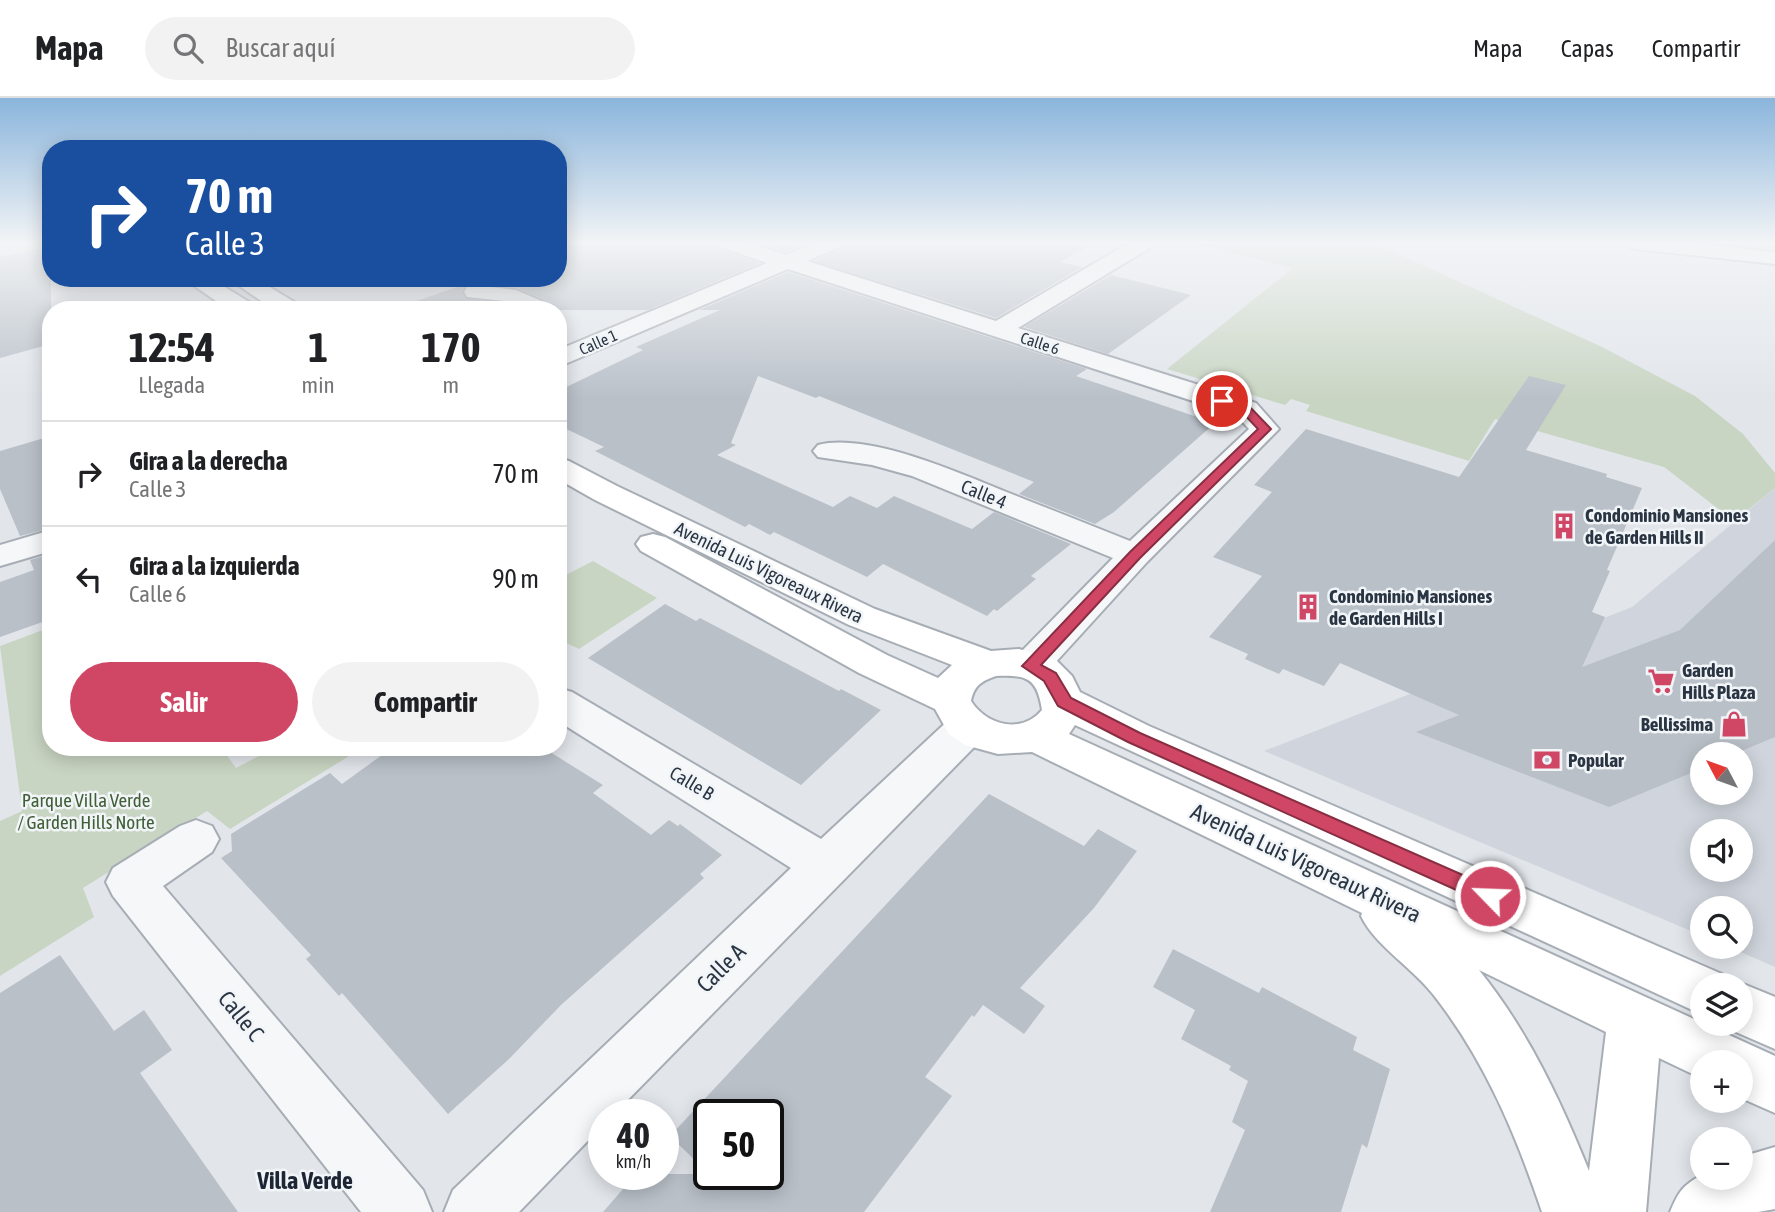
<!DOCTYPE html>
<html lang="es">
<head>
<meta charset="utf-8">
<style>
	body { margin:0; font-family:"Asap Condensed",sans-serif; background:#f2f2f2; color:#202124; height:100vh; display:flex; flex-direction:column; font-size:26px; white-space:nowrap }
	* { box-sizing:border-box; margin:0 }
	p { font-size:23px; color:#757577 }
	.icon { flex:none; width:38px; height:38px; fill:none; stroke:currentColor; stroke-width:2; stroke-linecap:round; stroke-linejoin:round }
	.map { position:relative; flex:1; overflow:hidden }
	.side { position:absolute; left:42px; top:203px; width:525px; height:455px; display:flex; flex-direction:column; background:#fff; border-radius:28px; box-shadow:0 4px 18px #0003 }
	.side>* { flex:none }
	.banner { position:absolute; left:42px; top:42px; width:525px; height:147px; border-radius:28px; box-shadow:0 4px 18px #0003; background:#1a4fa0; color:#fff; overflow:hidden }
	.needle { width:46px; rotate:311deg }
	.controls { position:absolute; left:1690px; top:644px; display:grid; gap:14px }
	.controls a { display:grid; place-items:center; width:63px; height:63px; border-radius:50%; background:#fff; box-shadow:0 4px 18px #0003; font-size:35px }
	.speed { position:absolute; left:588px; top:1001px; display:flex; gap:14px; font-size:35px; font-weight:700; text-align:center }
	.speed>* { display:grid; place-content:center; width:91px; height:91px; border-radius:50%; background:#fff; box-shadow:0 4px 18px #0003; line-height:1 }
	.speed small { font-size:18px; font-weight:400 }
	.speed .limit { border:4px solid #111; border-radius:10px; background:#fff; color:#111 }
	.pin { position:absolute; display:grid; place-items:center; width:60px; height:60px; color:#fff; margin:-30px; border:4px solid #fff; border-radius:50%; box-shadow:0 2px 7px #0007 }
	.me { position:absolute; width:77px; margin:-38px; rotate:294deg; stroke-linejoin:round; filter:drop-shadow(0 0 5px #0008) }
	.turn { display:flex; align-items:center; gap:24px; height:147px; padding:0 28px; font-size:32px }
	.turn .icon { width:91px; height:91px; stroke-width:2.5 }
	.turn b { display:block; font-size:49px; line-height:60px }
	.eta { display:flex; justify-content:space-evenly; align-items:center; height:119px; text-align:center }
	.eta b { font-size:42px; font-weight:700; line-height:49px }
	.action { display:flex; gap:14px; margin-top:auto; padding:14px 28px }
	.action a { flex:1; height:80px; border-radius:42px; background:#d04765; color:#fff; font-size:28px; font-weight:700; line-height:80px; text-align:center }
	.action a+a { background:#f2f2f2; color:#202124 }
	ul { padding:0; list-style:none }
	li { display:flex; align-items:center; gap:21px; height:105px; padding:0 28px; border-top:2px solid #e0e0e0 }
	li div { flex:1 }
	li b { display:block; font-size:26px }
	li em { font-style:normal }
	header { display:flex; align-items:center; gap:42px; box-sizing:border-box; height:98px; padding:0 35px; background:#fff; border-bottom:2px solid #e0e0e0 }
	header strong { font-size:33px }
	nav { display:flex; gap:38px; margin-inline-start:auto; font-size:24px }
	.search { width:490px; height:63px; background:#f2f2f2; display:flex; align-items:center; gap:18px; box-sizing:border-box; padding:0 24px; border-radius:38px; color:#757577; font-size:26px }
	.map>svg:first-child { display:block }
	.built { fill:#d0d5dd; fill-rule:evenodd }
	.green { fill:#c9d5c3 }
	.building { fill:#b9c0c8 }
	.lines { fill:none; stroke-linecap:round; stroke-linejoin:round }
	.street-casing { stroke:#a7adb5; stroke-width:4 }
	.secondary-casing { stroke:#a7adb5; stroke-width:4 }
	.street { fill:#f5f7f9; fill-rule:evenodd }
	.secondary { fill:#fff; fill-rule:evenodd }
	.route { fill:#d04765; stroke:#872e42; stroke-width:2 }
	.labels { text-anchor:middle; stroke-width:5; stroke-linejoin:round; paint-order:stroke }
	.far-street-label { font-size:16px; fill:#2a3543; stroke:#f2f5f8 }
	.street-label { font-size:19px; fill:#2a3543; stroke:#f2f5f8 }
	.poi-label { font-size:19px; font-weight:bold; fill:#2a3543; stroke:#f2f5f8; text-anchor:start }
	.park-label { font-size:19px; fill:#415f37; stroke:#f2f5f8 }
	.near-street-label { font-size:23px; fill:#2a3543; stroke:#f2f5f8 }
	.near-neighbourhood-label { font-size:24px; font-weight:bold; fill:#1c2634; stroke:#f2f5f8 }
</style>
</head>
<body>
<header>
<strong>Mapa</strong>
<div class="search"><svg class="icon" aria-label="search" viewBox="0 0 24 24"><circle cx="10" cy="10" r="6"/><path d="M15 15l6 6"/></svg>Buscar aquí</div>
<nav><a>Mapa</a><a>Capas</a><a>Compartir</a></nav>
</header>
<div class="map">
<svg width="1775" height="1114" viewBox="0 0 1775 1114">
	<rect width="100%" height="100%" fill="#e2e6eb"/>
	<!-- built -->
	<path class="built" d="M1775,390V869L1729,849H1741V810H1703V838L1264,653L1632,509ZM1703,656H1741V695H1703ZM1703,733H1741V772H1703Z"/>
	<!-- green -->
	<g class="green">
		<polygon points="1193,145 1374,145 1602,249 1695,298 1743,336 1775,375 1775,390 1734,423 1664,369 1495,321 1469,363 1306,313 1310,307 1291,301 1285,307 1167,271 1293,170"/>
		<polygon points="593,463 657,500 579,551 558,541 558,481"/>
		<polygon points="51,529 51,649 221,649 236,670 276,649 364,649 230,731 207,713 83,790 94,819 0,878 0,723 22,713 0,548"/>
	</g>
	<!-- building -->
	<g class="building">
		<polygon points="558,145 715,145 720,151 760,165 648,212 557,212 552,205 517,190 475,184 465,188 462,193 465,200 503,206 516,212 409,212 408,206 483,180 558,180"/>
		<polygon points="757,145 809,145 786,154"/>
		<polygon points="845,145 1094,145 1060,164 1082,169 996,220 814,163 840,151"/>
		<polygon points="51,148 51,246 0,260 0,159"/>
		<polygon points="788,174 1087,271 1076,278 1215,325 1114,414 1095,426 1019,396 1034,384 819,298 816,300 758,278 731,345 736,347 717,357 833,409 850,398 877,410 894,398 972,431 994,414 1071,446 1031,478 1036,481 997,513 994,511 987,518 883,466 867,479 774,434 770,437 749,426 745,429 595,353 604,349 558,327 558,293 643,252 636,249 720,212 699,212"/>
		<polygon points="1111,177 1191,197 1108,256 1024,229"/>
		<polygon points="1529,278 1566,287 1526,352 1607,376 1606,379 1642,390 1607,472 1610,473 1592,514 1605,519 1582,569 1680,532 1775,442 1775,639 1734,656 1703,656 1703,670 1609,709 1416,634 1459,617 1340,565 1324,588 1283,571 1279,576 1245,561 1248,556 1209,539 1262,478 1213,459 1272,394 1254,387 1306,331 1459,379"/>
		<polygon points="51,338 51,430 20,438 0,391 0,353"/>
		<polygon points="51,456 51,521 0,539 0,484 34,472 30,462"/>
		<polygon points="665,506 696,523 700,520 839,593 841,591 881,612 801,687 588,560"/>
		<polygon points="393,649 542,649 603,687 593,695 651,737 669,722 678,728 680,726 722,757 700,776 704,780 561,907 509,961 448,1016 342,895 339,898 306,861 311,857 221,760 232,753 231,736 330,675 342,686"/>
		<polygon points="989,696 1084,748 1098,731 1137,753 1094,810 1020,890 1045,908 1024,936 983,907 974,919 972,917 925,979 952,998 864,1114 603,1114 636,1076 768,1076 768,1017 709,1017 709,1076 670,1038"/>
		<polygon points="1173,851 1259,895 1262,889 1357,939 1353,952 1390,971 1367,1050 1362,1046 1341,1114 1210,1114 1245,1032 1232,1024 1248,983 1229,972 1231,968 1181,941 1195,912 1153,889"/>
		<polygon points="60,857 114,933 144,912 172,952 140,975 238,1114 0,1114 0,895"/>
	</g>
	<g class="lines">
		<!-- street casing -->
		<g class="street-casing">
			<g id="street">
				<path d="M718,145H749L786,157L815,145H842L839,149L807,163L996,223L1129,145H1154L1151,149L1018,230L1256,305L1279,331L1147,464L1044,577L1030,581L1016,577L1011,568L1016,559L1113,460L912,378L872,367L818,359L813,353L818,347C869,334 961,376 1009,395C1050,411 1090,427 1130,443L1249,331L1236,317L788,171L558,269V252L767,165L721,149Z"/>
				<polygon points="1625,145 1692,145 1775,154 1775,166 1635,151 1628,149"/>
				<polygon points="475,187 516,192 551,207 555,212 523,212 504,203 467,199 464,194 467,189"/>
				<polygon points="51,432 51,453 0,468 0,447"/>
				<polygon points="558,590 572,594 821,741 953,618 968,614 983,618 989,629 983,640 613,1017 604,1017 604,1026 519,1114 444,1114 453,1092 791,770 558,623"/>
				<polygon points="196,722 212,728 219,741 212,754 163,788 423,1092 432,1114 361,1114 113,798 106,784 113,770 180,728"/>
			</g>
		</g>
		<!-- secondary casing -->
		<g class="secondary-casing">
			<g id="secondary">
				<polygon points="183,180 210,180 254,207 258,212 229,212"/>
				<polygon points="228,180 255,180 299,207 303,212 274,212"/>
				<path d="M558,360L569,363L617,388L875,511L991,553L1019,551L1056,562L1072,578L1080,594L1149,628L1722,876L1727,887H1703V917L1075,627L1069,636L1775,958V1015L1741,1000V964H1703V981L1659,960L1646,1114H1542C1516,1037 1486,965 1436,900C1415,871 1375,848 1361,818L1362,815L1032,654L998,656L965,647L949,636L935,611L859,575L641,453L636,446L641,439L653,436L665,439L887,557L938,580L952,567L849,527L595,402L558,381ZM996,578C1026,577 1037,579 1042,612C1022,636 987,628 971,603C974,588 981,583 996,578ZM1479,872L1606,934L1589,1073C1560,1001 1528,933 1479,872Z"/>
				<polygon points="1741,885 1775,899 1775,951 1722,928 1721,926 1741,926 1741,887 1735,887"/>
				<path d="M1775,1049V1111L1758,1114H1670C1679,1093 1682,1088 1703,1076V1080H1741V1059Z"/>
			</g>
		</g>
		<!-- street -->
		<use href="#street" class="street"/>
		<!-- secondary -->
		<use href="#secondary" class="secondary"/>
	</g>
	<!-- sky -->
	<linearGradient id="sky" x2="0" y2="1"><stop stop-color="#8ab5dc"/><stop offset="0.48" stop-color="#f2f4f6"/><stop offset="1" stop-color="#f2f4f6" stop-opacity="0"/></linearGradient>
	<rect width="1775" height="301" fill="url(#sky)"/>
	<!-- route -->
	<polygon class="route" points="1222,300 1250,309 1271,331 1140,460 1041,567 1056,575 1071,600 1140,635 1497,792 1500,798 1497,804 1490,807 1483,804 1128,644 1058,608 1044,583 1022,568 1130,454 1258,331 1242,314 1217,306 1216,303"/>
	<!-- icons -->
	<defs>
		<g id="building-bare" transform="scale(2.1)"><path d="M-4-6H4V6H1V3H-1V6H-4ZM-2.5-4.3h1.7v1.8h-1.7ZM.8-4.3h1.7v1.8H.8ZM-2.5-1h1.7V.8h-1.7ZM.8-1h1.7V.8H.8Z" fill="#d04765" stroke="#f2f5f8" stroke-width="2.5" paint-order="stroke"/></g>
		<g id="supermarket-bare" transform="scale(2.1)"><path d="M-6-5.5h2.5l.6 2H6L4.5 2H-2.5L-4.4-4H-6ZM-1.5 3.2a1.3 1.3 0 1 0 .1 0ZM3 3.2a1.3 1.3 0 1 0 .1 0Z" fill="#d04765" stroke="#f2f5f8" stroke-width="2.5" paint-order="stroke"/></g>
		<g id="shop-bare" transform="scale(2.1)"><path d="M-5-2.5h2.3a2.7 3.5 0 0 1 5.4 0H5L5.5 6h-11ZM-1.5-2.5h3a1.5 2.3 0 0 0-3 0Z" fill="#d04765" stroke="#f2f5f8" stroke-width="2.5" paint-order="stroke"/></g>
		<g id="bank-bare" transform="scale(2.1)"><path d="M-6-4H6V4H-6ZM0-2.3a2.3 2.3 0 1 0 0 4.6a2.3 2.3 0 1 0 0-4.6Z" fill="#d04765" stroke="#f2f5f8" stroke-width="2.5" paint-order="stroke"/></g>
	</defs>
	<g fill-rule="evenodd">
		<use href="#building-bare" x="1564" y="428"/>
		<use href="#building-bare" x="1308" y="509"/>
		<use href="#supermarket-bare" x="1661" y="583"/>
		<use href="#shop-bare" x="1734" y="626"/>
		<use href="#bank-bare" x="1547" y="662"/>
	</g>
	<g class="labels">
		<!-- far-street labels -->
		<g class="far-street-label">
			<text transform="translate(598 244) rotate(-24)" y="6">Calle 1</text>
			<text transform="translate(1040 245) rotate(18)" y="6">Calle 6</text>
		</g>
		<!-- street labels -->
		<g class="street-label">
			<text transform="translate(984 396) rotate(22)" y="7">Calle 4</text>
			<text transform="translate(769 474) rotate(26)" y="7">Avenida Luis Vigoreaux Rivera</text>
			<text transform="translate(692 685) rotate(31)" y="7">Calle B</text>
		</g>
		<!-- poi labels -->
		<g class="poi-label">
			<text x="1585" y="424">Condominio Mansiones<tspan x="1585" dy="22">de Garden Hills II</tspan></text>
			<text x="1329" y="505">Condominio Mansiones<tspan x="1329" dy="22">de Garden Hills I</tspan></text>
			<text x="1682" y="579">Garden<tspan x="1682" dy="22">Hills Plaza</tspan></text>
			<text x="1713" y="633" text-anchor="end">Bellissima</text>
			<text x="1568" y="669">Popular</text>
		</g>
		<!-- park labels -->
		<g class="park-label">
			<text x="86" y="709">Parque Villa Verde<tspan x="86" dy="22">/ Garden Hills Norte</tspan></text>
		</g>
		<!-- near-street labels -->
		<g class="near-street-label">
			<text transform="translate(1306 765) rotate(25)" y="8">Avenida Luis Vigoreaux Rivera</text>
			<text transform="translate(721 870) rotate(-45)" y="8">Calle A</text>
			<text transform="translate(241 918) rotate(51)" y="8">Calle C</text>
		</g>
		<!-- near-neighbourhood labels -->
		<g class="near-neighbourhood-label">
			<text x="305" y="1091">Villa Verde</text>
		</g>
	</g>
</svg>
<div class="controls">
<a><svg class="needle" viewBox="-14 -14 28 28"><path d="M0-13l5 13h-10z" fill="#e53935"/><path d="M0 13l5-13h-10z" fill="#757577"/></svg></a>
<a><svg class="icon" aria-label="sound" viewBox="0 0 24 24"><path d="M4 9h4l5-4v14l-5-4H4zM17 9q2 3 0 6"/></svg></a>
<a><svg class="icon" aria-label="search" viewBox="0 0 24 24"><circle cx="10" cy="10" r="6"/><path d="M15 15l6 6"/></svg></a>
<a><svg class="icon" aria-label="layers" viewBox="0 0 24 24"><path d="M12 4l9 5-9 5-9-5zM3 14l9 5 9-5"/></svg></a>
<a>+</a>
<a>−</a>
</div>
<div class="speed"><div>40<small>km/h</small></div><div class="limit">50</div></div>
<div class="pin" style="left:1222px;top:303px;background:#d93025"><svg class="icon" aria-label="arrive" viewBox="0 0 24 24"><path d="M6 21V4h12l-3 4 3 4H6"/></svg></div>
<svg class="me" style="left:1490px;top:798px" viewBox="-20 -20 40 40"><circle r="17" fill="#d04765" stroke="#fff" stroke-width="3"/><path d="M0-11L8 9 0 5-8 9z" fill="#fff"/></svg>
<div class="banner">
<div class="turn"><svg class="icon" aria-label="right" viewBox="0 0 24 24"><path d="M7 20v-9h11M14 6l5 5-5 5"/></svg><div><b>70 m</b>Calle 3</div></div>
</div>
<section class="side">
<div class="eta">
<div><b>12:54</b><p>Llegada</p></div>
<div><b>1</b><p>min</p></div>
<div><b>170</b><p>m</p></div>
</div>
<ul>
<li><svg class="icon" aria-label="right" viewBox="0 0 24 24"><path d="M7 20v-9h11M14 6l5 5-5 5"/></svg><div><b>Gira a la derecha</b><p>Calle 3</p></div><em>70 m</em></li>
<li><svg class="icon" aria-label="left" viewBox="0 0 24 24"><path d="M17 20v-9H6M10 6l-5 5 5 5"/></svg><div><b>Gira a la izquierda</b><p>Calle 6</p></div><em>90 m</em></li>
</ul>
<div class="action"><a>Salir</a><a>Compartir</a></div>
</section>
</div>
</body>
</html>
